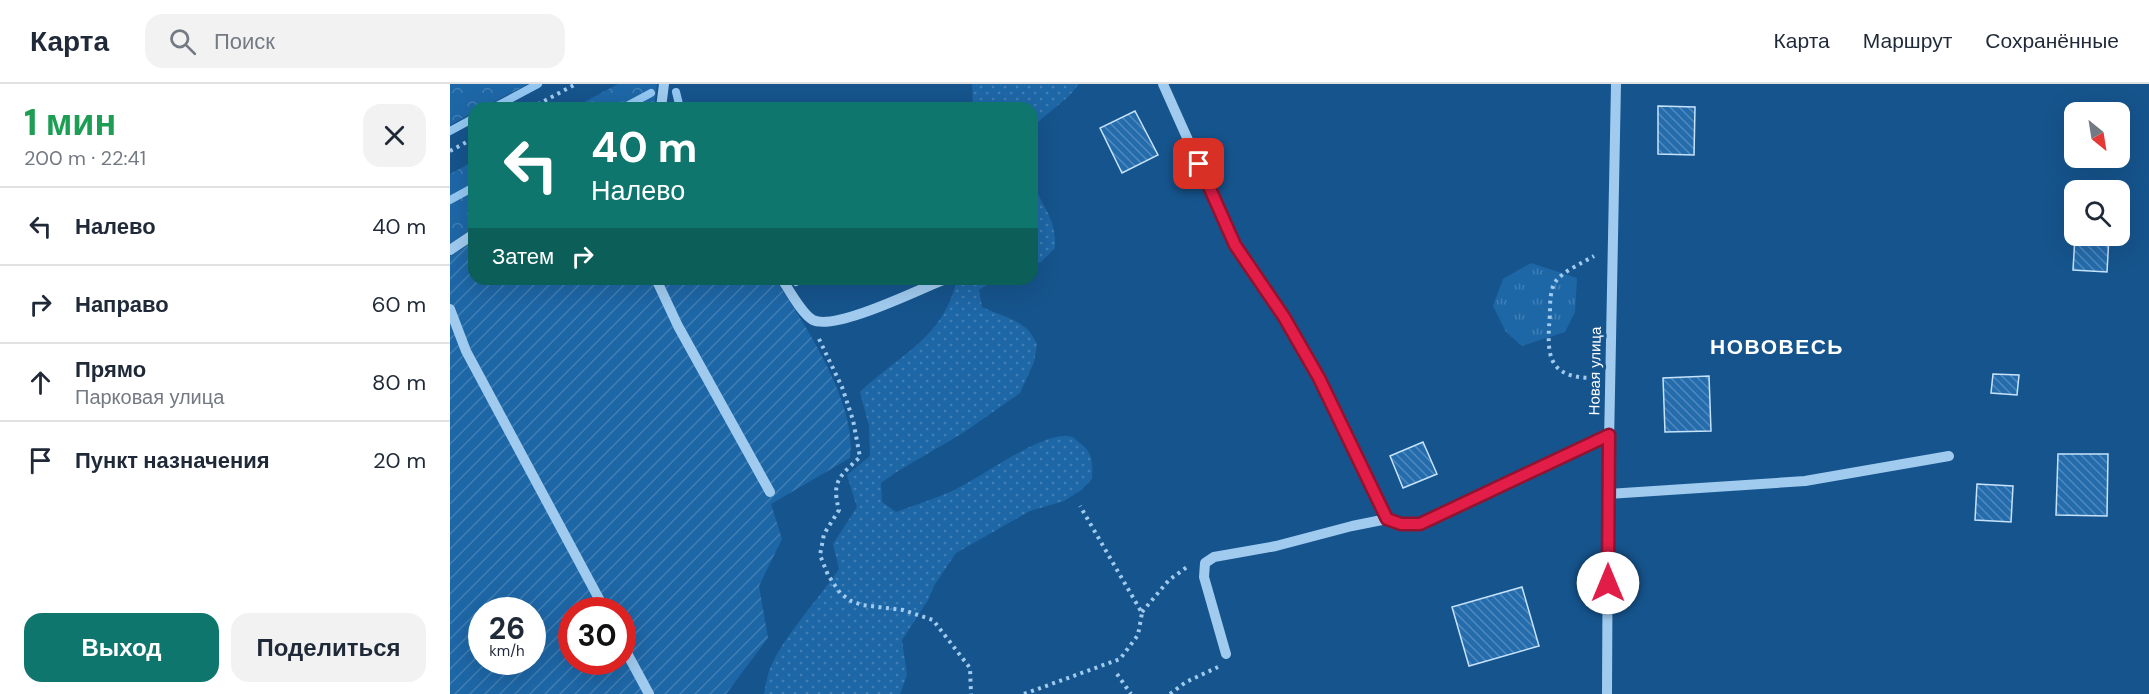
<!DOCTYPE html>
<html lang="ru">
<head>
<meta charset="utf-8">
<style>
	body { margin:0; font-family:"DM Sans",sans-serif; background:#f2f2f3; color:#1f2937; height:100vh; display:flex; flex-direction:column; font-size:22px; white-space:nowrap }
	* { box-sizing:border-box; margin:0 }
	p { font-size:20px; color:#747a83 }
	.icon { flex:none; width:33px; height:33px; fill:none; stroke:currentColor; stroke-width:2; stroke-linecap:round; stroke-linejoin:round }
	.map { position:relative; flex:1; overflow:hidden }
	.panel { display:flex; flex-direction:column; background:#fff; width:450px }
	.panel>* { flex:none }
	.hud { position:absolute; left:18px; top:18px; width:570px; height:183px; border-radius:18px; box-shadow:0 6px 24px #0002; background:#0f766e; color:#fff; overflow:hidden }
	.needle { width:39px; rotate:150deg }
	.tools { position:absolute; left:1614px; top:18px; display:grid; gap:12px }
	.tools a { display:grid; place-items:center; width:66px; height:66px; border-radius:12px; background:#fff; box-shadow:0 6px 24px #0002; font-size:30px }
	.speed { position:absolute; left:18px; top:513px; display:flex; gap:12px; font-size:30px; font-weight:700; text-align:center }
	.speed>* { display:grid; place-content:center; width:78px; height:78px; border-radius:50%; background:#fff; box-shadow:0 6px 24px #0002; line-height:1 }
	.speed small { font-size:15px; font-weight:400 }
	.speed .limit { border:9px solid #d22; background:#fff; color:#111 }
	.pin { position:absolute; display:grid; place-items:center; width:51px; height:51px; color:#fff; margin:-26px; border-radius:12px; box-shadow:0 3px 9px #0006 }
	.me { position:absolute; width:66px; margin:-33px; rotate:0deg; stroke-linejoin:round; filter:drop-shadow(0 0 4px #0008) }
	.turn { display:flex; align-items:center; gap:21px; height:126px; padding:0 24px; font-size:27px }
	.turn .icon { width:78px; height:78px; stroke-width:2.5 }
	.turn b { display:block; font-size:42px; line-height:51px }
	.then { display:flex; align-items:center; height:57px; padding:0 24px; background:#0003; gap:12px; font-size:22px }
	.round { display:grid; place-items:center; flex:none; width:63px; height:63px; border-radius:18px; background:#f2f2f3 }
	.overview { display:flex; align-items:center; justify-content:space-between; height:102px; padding:0 24px }
	h1 { font-size:36px; font-weight:800; line-height:45px; color:#1e9e55 }
	.button { display:flex; gap:12px; margin-top:auto; padding:12px 24px }
	.button a { flex:1; height:69px; border-radius:18px; background:#0f766e; color:#fff; font-size:24px; font-weight:800; line-height:69px; text-align:center }
	.button a+a { background:#f2f2f3; color:#1f2937 }
	ul { padding:0; list-style:none }
	li { display:flex; align-items:center; gap:18px; height:78px; padding:0 24px; border-top:2px solid #e0e1e3 }
	li div { flex:1 }
	li b { display:block; font-size:22px }
	li em { font-style:normal }
	header { display:flex; align-items:center; gap:36px; box-sizing:border-box; height:84px; padding:0 30px; background:#fff; border-bottom:2px solid #e0e1e3 }
	header strong { font-size:28px }
	nav { display:flex; gap:33px; margin-inline-start:auto; font-size:21px }
	.search { width:420px; height:54px; background:#f2f2f3; display:flex; align-items:center; gap:15px; box-sizing:border-box; padding:0 21px; border-radius:18px; color:#747a83; font-size:22px }
	main { display:flex; flex:1; min-height:0 }
	.map>svg:first-child { display:block }
	.grass { fill:url(#grass-dots) }
	.forest { fill:url(#forest-crowns) }
	.park { fill:url(#park-tufts) }
	.garden { fill:url(#garden-furrows); fill-rule:evenodd }
	.lines { fill:none; stroke-linecap:round; stroke-linejoin:round }
	.stream { stroke:#93c7f2; stroke-width:8 }
	.building { fill:url(#building-back-hatch); stroke:#c7e3fb; stroke-width:1.5 }
	.path { stroke:#a0cbef; stroke-width:4; stroke-dasharray:3 4.5; stroke-linecap:butt }
	.minor { stroke:#a0cbef; stroke-width:10 }
	.route-casing { stroke:#92132f; stroke-width:15 }
	.route { stroke:#e11d48; stroke-width:10 }
	.labels { text-anchor:middle; stroke-width:6; stroke-linejoin:round; paint-order:stroke }
	.street-label { font-size:15px; fill:#fff; stroke:#16548d }
	.district-label { font-size:21px; font-weight:bold; letter-spacing:1.5px; fill:#fff; stroke:#16548d }
</style>
</head>
<body>
<header>
<strong>Карта</strong>
<div class="search"><svg class="icon" aria-label="search" viewBox="0 0 24 24"><circle cx="10" cy="10" r="6"/><path d="M15 15l6 6"/></svg>Поиск</div>
<nav><a>Карта</a><a>Маршрут</a><a>Сохранённые</a></nav>
</header>
<main>
<section class="panel">
<div class="overview"><div><h1>1 мин</h1><p>200 m · 22:41</p></div><a class="round"><svg class="icon" aria-label="close" viewBox="0 0 24 24"><path d="M6 6l12 12M18 6L6 18"/></svg></a></div>
<ul>
<li><svg class="icon" aria-label="left" viewBox="0 0 24 24"><path d="M17 20v-9H6M10 6l-5 5 5 5"/></svg><div><b>Налево</b></div><em>40 m</em></li>
<li><svg class="icon" aria-label="right" viewBox="0 0 24 24"><path d="M7 20v-9h11M14 6l5 5-5 5"/></svg><div><b>Направо</b></div><em>60 m</em></li>
<li><svg class="icon" aria-label="ahead" viewBox="0 0 24 24"><path d="M12 20V5M6 11l6-6 6 6"/></svg><div><b>Прямо</b><p>Парковая улица</p></div><em>80 m</em></li>
<li><svg class="icon" aria-label="arrive" viewBox="0 0 24 24"><path d="M6 21V4h12l-3 4 3 4H6"/></svg><div><b>Пункт назначения</b></div><em>20 m</em></li>
</ul>
<div class="button"><a>Выход</a><a>Поделиться</a></div>
</section>
<div class="map">
<svg width="1699" height="610" viewBox="0 0 1699 610">
	<defs>
		<pattern id="grass-dots" width="8" height="8" patternUnits="userSpaceOnUse" patternTransform="scale(1.5)"><rect width="8" height="8" fill="#1e67a7"/><path d="M2 2h.1M6 6h.1" fill="none" stroke="#407eb4" stroke-width="1.8" stroke-linecap="round"/></pattern>
		<pattern id="forest-crowns" width="20" height="18" patternUnits="userSpaceOnUse" patternTransform="scale(1.5)"><rect width="20" height="18" fill="#1e67a7"/><path d="M2 6a3 3 0 1 1 6 0M12 15a3 3 0 1 1 6 0" fill="none" stroke="#407eb4"/></pattern>
		<pattern id="park-tufts" width="24" height="20" patternUnits="userSpaceOnUse" patternTransform="scale(1.5)"><rect width="24" height="20" fill="#1e67a7"/><path d="M3 7l-1-3M5 7V3M7 7l1-3M15 17l-1-3M17 17v-4M19 17l1-3" fill="none" stroke="#407eb4"/></pattern>
		<pattern id="garden-furrows" width="10" height="10" patternUnits="userSpaceOnUse" patternTransform="scale(1.5)"><rect width="10" height="10" fill="#1e67a7"/><path d="M-1 1l2-2M0 10L10 0M9 11l2-2" fill="none" stroke="#407eb4"/></pattern>
		<pattern id="building-back-hatch" width="6" height="6" patternUnits="userSpaceOnUse" patternTransform="scale(1.5)"><rect width="6" height="6" fill="#246cac"/><path d="M-1 5l2 2M0 0l6 6M5-1l2 2" fill="none" stroke="#5089bd"/></pattern>
	</defs>
	<rect width="100%" height="100%" fill="#16548d"/>
	<!-- grass -->
	<g class="grass">
		<polygon points="522,0 629,0 619,12 582,43 582,24 523,24"/>
		<path d="M582,90C587,121 607,129 605,164L591,178L582,181Z"/>
		<path d="M507,195H546L529,206L532,223C546,230 564,234 576,244C581,248 584,255 587,260L584,278L570,309L513,349L448,387L431,399L432,418L446,428C465,421 484,415 502,407C530,395 595,344 622,353C625,354 627,357 630,359C643,368 643,381 642,395L630,407L614,417L580,427L506,469L485,500L478,516L452,556L457,591L450,610H314C316,601 317,591 321,582C337,548 368,516 389,485L383,460L407,423L397,391L420,372L419,342L410,308C450,270 494,254 507,195Z"/>
	</g>
	<!-- forest -->
	<g class="forest">
		<polygon points="0,0 78,0 32,24 24,24 24,28 0,41"/>
		<polygon points="168,0 207,0 204,24 123,24"/>
		<polygon points="24,77 24,143 0,160 0,90"/>
	</g>
	<!-- park -->
	<polygon class="park" points="1081,179 1127,194 1125,228 1115,248 1072,262 1056,248 1043,222 1053,195"/>
	<!-- garden -->
	<path class="garden" d="M24,157V195H325C354,239 408,320 400,374L321,420L332,455L309,502L318,554L276,610H0V172ZM32,526H82V578H32ZM122,526H172V578H122Z"/>
	<g class="lines">
		<!-- stream -->
		<g class="stream">
			<polyline points="226,8 230,24"/>
			<polyline points="43,24 88,0"/>
			<polyline points="173,24 201,9"/>
			<polyline points="0,47 24,34"/>
			<polyline points="0,116 24,103"/>
			<polyline points="344,195 346,198"/>
		</g>
	</g>
	<!-- building -->
	<g class="building">
		<polygon points="1208,22 1245,23 1244,71 1208,70"/>
		<polygon points="685,27 708,71 672,89 650,44"/>
		<polygon points="1625,152 1659,152 1657,188 1623,186"/>
		<polygon points="1543,290 1569,291 1567,311 1541,309"/>
		<polygon points="1259,292 1261,347 1215,348 1213,294"/>
		<polygon points="973,358 987,390 953,404 940,372"/>
		<polygon points="1608,370 1658,370 1657,432 1606,431"/>
		<polygon points="1527,400 1563,402 1561,438 1525,436"/>
		<polygon points="1072,503 1089,562 1019,582 1002,523"/>
	</g>
	<g class="lines">
		<!-- path -->
		<g class="path">
			<polyline points="81,24 126,0"/>
			<polyline points="0,67 24,54"/>
			<path d="M369,255L392,303L403,336L410,373C390,392 381,397 389,426L374,450L370,471L378,491L390,509L401,517L412,521L453,526L483,536L520,584L521,610"/>
			<path d="M1144,294C1095,294 1097,269 1100,229C1100,219 1100,205 1106,197C1112,188 1134,178 1144,172"/>
			<polyline points="692,528 719,496 737,483"/>
			<polyline points="667,590 681,610"/>
			<polyline points="574,610 670,575 688,551 692,529 630,422"/>
			<polyline points="720,610 736,598 768,583"/>
		</g>
		<!-- minor -->
		<g class="minor">
			<polyline points="713,0 785,161 834,233 869,294 937,435"/>
			<polyline points="211,24 214,0"/>
			<polyline points="0,166 24,150"/>
			<polyline points="206,195 228,242 320,408"/>
			<path d="M332,195C339,206 352,230 363,236C385,247 470,205 495,195"/>
			<polyline points="0,225 16,267 155,526"/>
			<polyline points="1158,410 1355,397 1499,372"/>
			<polyline points="172,560 199,610"/>
			<polyline points="776,570 754,493 755,479 764,473 826,462 902,442 937,435 951,440 970,439 1159,351"/>
			<polyline points="1157,610 1158,410 1166,0"/>
		</g>
	</g>
	<g class="lines">
		<!-- route casing -->
		<g class="route-casing">
			<polyline id="route" points="749,80 785,161 834,233 869,294 937,435 951,440 970,440 1159,351 1158,499"/>
		</g>
		<!-- route -->
		<use href="#route" class="route"/>
	</g>
	<g class="labels">
		<!-- street labels -->
		<g class="street-label">
			<text transform="translate(1145 287) rotate(-89)" y="5">Новая улица</text>
		</g>
		<!-- district labels -->
		<g class="district-label">
			<text x="1327" y="270">НОВОВЕСЬ</text>
		</g>
	</g>
</svg>
<div class="tools">
<a><svg class="needle" viewBox="-14 -14 28 28"><path d="M0-13l5 13h-10z" fill="#e53935"/><path d="M0 13l5-13h-10z" fill="#747a83"/></svg></a>
<a><svg class="icon" aria-label="search" viewBox="0 0 24 24"><circle cx="10" cy="10" r="6"/><path d="M15 15l6 6"/></svg></a>
</div>
<div class="speed"><div>26<small>km/h</small></div><div class="limit">30</div></div>
<div class="pin" style="left:749px;top:80px;background:#d93025"><svg class="icon" aria-label="arrive" viewBox="0 0 24 24"><path d="M6 21V4h12l-3 4 3 4H6"/></svg></div>
<svg class="me" style="left:1158px;top:499px" viewBox="-20 -20 40 40"><circle r="19" fill="#fff"/><path d="M0-13L10 11 0 6-10 11z" fill="#e11d48"/></svg>
<div class="hud">
<div class="turn"><svg class="icon" aria-label="left" viewBox="0 0 24 24"><path d="M17 20v-9H6M10 6l-5 5 5 5"/></svg><div><b>40 m</b>Налево</div></div>
<div class="then">Затем<svg class="icon" aria-label="right" viewBox="0 0 24 24"><path d="M7 20v-9h11M14 6l5 5-5 5"/></svg></div>
</div>
</div>
</main>
</body>
</html>
